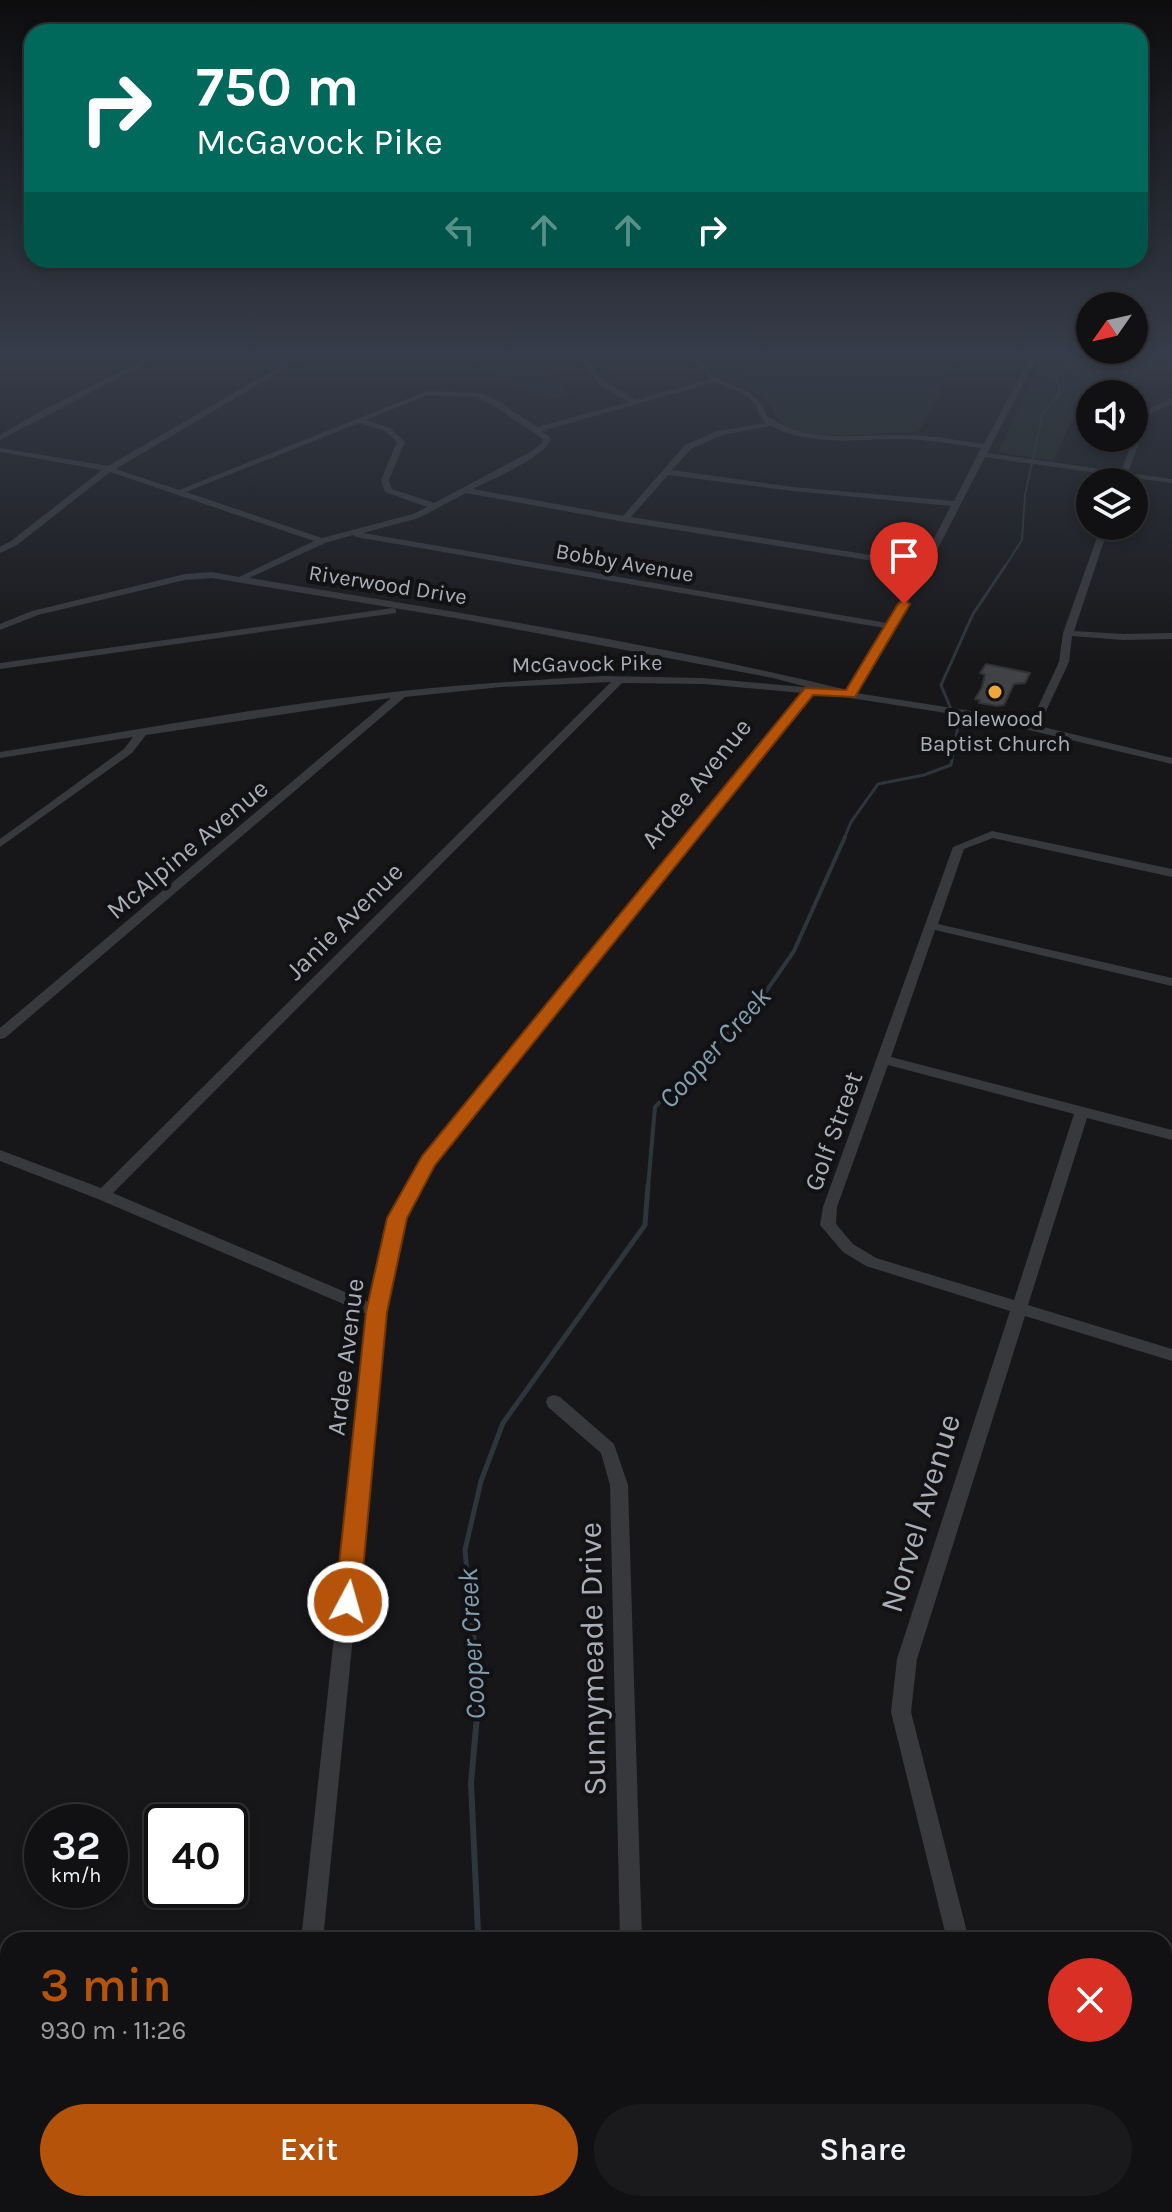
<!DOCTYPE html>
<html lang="en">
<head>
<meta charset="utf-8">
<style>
	body { margin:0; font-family:Karla,sans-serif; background:#1a1a1c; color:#f1f3f6; height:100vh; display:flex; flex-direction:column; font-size:30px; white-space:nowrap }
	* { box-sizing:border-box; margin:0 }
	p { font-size:26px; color:#9c9da0 }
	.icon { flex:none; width:44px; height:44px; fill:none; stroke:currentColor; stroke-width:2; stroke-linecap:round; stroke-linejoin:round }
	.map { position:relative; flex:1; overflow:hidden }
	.drawer { position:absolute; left:0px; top:1932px; width:1172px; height:280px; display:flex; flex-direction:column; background:#111113; border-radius:24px 24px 0 0; box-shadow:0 4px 12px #0003,0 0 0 2px #303133 }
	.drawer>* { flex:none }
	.top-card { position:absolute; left:24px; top:24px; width:1124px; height:244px; border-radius:24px; box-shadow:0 4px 12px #0003,0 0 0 2px #303133; background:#00695c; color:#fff; overflow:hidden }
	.needle { width:52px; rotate:236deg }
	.controls { position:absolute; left:1076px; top:292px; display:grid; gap:16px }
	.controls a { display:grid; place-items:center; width:72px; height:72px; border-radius:50%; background:#111113; box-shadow:0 4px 12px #0003,0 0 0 2px #303133; font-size:40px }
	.speed { position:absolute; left:24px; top:1804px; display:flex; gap:16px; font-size:40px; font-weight:700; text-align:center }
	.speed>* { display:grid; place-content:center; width:104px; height:104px; border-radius:50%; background:#111113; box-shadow:0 4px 12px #0003,0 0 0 2px #303133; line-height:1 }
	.speed small { font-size:20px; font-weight:400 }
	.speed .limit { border:4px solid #111; border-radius:12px; background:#fff; color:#111 }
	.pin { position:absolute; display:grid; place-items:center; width:68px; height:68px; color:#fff; margin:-82px -34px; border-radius:50% 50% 50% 0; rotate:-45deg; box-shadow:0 0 8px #0007 }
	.pin .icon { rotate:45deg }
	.me { position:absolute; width:88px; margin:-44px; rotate:6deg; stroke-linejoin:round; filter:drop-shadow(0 0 6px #0008) }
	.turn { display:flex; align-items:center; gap:28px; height:168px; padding:0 40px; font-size:36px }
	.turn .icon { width:104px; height:104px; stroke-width:2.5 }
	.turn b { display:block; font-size:56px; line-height:68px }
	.lanes { display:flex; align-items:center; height:76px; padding:0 40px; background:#0003; justify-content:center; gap:40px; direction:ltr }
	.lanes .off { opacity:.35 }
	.round { display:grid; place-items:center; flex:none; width:84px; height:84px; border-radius:42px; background:#1a1a1c }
	.overview { display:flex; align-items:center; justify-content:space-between; height:136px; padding:0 40px }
	h1 { font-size:48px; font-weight:600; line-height:60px; color:#b45309 }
	.cta { display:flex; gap:16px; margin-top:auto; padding:16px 40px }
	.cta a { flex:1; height:92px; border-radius:48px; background:#b45309; color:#fff; font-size:32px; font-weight:600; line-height:92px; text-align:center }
	.cta a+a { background:#1a1a1c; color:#f1f3f6 }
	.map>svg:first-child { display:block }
	.green { fill:#212821 }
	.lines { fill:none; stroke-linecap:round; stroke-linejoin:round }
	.stream-far4 { stroke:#2d363c; stroke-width:2 }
	.stream-far3 { stroke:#2d363c; stroke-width:3 }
	.stream-far2 { stroke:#2d363c; stroke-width:4 }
	.stream-far1 { stroke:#2d363c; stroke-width:5 }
	.stream { stroke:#2d363c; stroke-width:6 }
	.building { fill:#414245; stroke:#313134; stroke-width:2 }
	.minor { fill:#38393d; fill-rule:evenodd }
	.route { fill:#b45309; stroke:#753606; stroke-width:2 }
	.poi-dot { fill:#efa738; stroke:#121214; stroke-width:3 }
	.labels { text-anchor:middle; stroke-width:8; stroke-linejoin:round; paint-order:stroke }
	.far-street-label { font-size:22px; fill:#a9aeb8; stroke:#121214 }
	.far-poi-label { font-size:22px; fill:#a9aeb8; stroke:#121214 }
	.street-label { font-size:26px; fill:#a9aeb8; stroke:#121214 }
	.water-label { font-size:28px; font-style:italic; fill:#819eb2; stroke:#121214 }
	.near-street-label { font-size:32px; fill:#a9aeb8; stroke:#121214 }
</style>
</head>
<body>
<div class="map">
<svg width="1172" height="2212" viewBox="0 0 1172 2212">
	<rect width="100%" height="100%" fill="#171719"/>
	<!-- green -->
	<g class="green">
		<path d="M474,356H531L571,395C564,396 552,400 545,399C530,397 480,370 474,356Z"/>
		<path d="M764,356H960L918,432C882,432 818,442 787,426C775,420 775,407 764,398C751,388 734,383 720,374L772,364Z"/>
		<polygon points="1042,356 1172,356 1172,374 1100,375 1083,392 1054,461 998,452"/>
	</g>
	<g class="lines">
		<!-- stream-far4 -->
		<polyline class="stream-far4" points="1004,568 1022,540 1025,495 1043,413 1060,393 1056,377 1067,367 1103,356"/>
		<!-- stream-far3 -->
		<polyline class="stream-far3" points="844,839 851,822 878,784 924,775 951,765 958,726 941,685 973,614 1005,566"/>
		<!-- stream-far2 -->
		<polyline class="stream-far2" points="648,1187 655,1107 758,1003 794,951 845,837"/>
		<!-- stream-far1 -->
		<polyline class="stream-far1" points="473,1636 465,1550 481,1481 503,1423 645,1225 648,1185"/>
		<!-- stream -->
		<polyline class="stream" points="473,1634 479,1694 471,1783 478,1932"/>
	</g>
	<!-- building -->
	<polygon class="building" points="986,664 1030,673 1025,683 1014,684 1004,705 997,706 979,703 980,700 975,699 982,687 985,675 980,673"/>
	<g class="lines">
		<!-- minor -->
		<g class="minor">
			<polygon points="152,356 161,356 0,440 0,435 43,410"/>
			<path d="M298,356H306L116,469L179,490L427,391L480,393L497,400L537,427L629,402L599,385L578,356H585L605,381L636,400L710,379L689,356H696C702,363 707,370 715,376C733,390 760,388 766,415C807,445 856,434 904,435C930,435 957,440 984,444L1031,356H1038L987,453L1121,472L1143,412L1172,398V403L1149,415L1128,473L1172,479V483L1127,477L1125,482H1117L1119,476L985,457L929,566L895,625L897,627L893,630L856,693L978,712L1030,724L1059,662L1063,633L1101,526H1109L1074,631L1123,634L1172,633V639L1123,640L1072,636L1069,662L1039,726L1172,758V764L978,718L844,697L773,678L467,620L212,578L185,580L38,615L0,630V624L32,611L185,574L212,572L239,577L314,541L110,472L17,545L0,553V547L11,541L102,470L0,452V448L108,466ZM715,382C727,388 742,391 752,401C759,408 757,416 766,423L717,431L685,445L623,516L473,489C491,479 547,457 551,438L542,431ZM428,395L476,397L491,404L543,439L542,443L532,451L434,503L392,489L389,480L405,442L390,428L366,420ZM359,423L385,431L397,442L381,480L385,492L427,507L413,514L322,538L186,492ZM771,426C814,448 861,438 907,439C932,440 957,445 981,448L954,501L793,487L672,470L691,449L722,435ZM668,475L793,491L951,506L921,563L631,517ZM466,493L625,522L918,568L887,623L363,533L419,518ZM353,535L356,537L884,628L847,690C651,642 449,611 249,578L325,543Z"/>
			<polygon points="393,608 396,609 396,613 0,669 0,663"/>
			<path d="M602,676L703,678L803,687L814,691L434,1163L405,1218L385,1312L323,1940H301L369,1315L98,1199L0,1161V1150L101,1188L611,682L501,687L405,697L5,1038L0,1039V1028L391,698L146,735L132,753L0,847V839L124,749L133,737L0,758V752C134,731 267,705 402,691C469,684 535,680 602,676ZM622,683L703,684L802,693L423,1156L389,1218L371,1303L113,1193Z"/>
			<path d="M992,831L1172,869V877L993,838L964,849L938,924L1172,978V986L935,930L891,1057L1172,1130V1140L1087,1118L1028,1305L1172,1349V1361L1025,1316L917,1659L911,1712L969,1940H947L891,1712L897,1659L1010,1311L866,1266L843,1252L820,1225L823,1207L953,847ZM888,1065L1074,1114L1014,1300L876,1258L853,1244L836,1224L837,1207Z"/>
			<polygon points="554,1395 560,1397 614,1444 628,1485 642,1940 620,1940 610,1485 601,1453 548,1407 546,1402 548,1397"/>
			<rect x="1164" y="1972" width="8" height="22"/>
			<rect x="0" y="1985" width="8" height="22"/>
			<polygon points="272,2204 296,2204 295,2212 271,2212"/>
			<rect x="627" y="2204" width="24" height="8"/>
			<polygon points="996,2204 1020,2204 1021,2212 997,2212"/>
		</g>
	</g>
	<!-- sky -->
	<linearGradient id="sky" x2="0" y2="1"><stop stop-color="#0d0d0e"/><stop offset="0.53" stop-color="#363c49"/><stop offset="1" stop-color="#363c49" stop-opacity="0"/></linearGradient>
	<rect width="1172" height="666" fill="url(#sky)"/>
	<!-- route -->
	<polygon class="route" points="904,600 910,604 855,697 813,695 435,1165 407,1218 387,1312 360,1602 356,1609 348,1613 339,1609 335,1602 366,1312 387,1218 422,1156 805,688 846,690 898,604"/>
	<!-- markers -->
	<circle class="poi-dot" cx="995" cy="692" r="8"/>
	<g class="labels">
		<!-- far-street labels -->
		<g class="far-street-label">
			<text transform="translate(625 562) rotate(10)" y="8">Bobby Avenue</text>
			<text transform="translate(388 584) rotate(9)" y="8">Riverwood Drive</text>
			<text transform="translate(587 663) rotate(-1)" y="8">McGavock Pike</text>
		</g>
		<!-- far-poi labels -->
		<g class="far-poi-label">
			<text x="995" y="726">Dalewood<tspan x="995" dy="25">Baptist Church</tspan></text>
		</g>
		<!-- street labels -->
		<g class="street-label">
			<text transform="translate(696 783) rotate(-51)" y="9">Ardee Avenue</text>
			<text transform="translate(187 849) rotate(-40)" y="9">McAlpine Avenue</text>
			<text transform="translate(344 921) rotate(-45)" y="9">Janie Avenue</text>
			<text transform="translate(833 1131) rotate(-70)" y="9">Golf Street</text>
			<text transform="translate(345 1357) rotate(-83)" y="9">Ardee Avenue</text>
		</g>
		<!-- water labels -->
		<g class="water-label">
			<text transform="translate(714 1047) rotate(-48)" y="10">Cooper Creek</text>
			<text transform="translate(471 1644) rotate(-93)" y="10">Cooper Creek</text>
		</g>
		<!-- near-street labels -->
		<g class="near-street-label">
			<text transform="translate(920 1513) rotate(-73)" y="11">Norvel Avenue</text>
			<text transform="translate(592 1659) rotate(-91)" y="11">Sunnymeade Drive</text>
		</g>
	</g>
</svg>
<div class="controls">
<a><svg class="needle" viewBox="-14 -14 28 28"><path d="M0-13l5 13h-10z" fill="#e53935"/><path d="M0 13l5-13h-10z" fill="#9c9da0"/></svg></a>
<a><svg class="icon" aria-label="sound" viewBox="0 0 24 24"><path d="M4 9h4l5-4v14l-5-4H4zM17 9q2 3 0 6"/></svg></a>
<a><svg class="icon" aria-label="layers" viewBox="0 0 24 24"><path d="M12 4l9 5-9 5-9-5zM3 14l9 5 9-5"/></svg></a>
</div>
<div class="speed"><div>32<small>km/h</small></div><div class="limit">40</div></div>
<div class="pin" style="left:904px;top:604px;background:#d93025"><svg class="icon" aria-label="arrive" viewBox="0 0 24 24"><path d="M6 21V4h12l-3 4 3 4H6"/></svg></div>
<svg class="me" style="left:348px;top:1602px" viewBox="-20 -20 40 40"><circle r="17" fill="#b45309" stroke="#fff" stroke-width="3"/><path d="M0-11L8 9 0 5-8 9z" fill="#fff"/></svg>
<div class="top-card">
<div class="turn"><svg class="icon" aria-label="right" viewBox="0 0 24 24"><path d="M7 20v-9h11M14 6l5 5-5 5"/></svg><div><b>750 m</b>McGavock Pike</div></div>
<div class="lanes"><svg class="icon off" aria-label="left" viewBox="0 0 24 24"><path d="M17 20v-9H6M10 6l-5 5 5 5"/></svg><svg class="icon off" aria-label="ahead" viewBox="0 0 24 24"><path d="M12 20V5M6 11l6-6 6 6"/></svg><svg class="icon off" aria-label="ahead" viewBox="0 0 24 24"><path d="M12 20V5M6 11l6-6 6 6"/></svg><svg class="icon" aria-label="right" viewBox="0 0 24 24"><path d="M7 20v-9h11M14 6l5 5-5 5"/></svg></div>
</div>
<section class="drawer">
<div class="overview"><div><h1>3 min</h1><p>930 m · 11:26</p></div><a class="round" style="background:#d93025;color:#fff"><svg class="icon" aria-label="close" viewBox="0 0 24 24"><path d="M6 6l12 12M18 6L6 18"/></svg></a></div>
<div class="cta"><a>Exit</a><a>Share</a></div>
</section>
</div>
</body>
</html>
